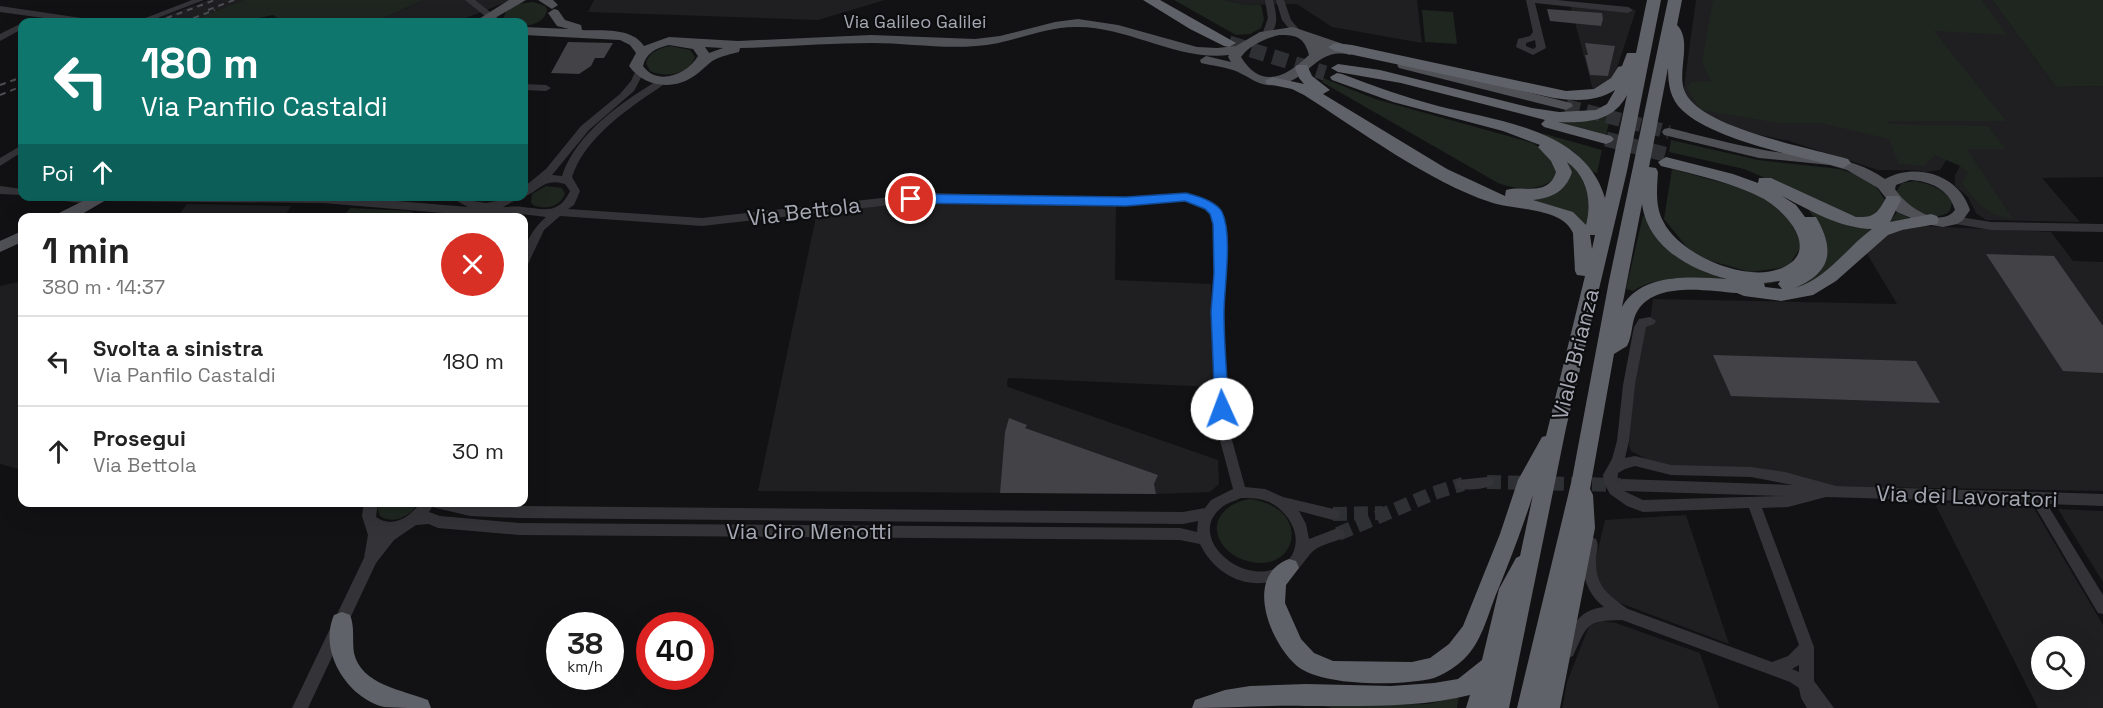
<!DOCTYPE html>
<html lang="it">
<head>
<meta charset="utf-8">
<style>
	body { margin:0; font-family:"Space Grotesk",sans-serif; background:#f2f2f2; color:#222; height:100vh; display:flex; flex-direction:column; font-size:22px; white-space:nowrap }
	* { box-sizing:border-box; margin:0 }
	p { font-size:20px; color:#767676 }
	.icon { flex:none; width:33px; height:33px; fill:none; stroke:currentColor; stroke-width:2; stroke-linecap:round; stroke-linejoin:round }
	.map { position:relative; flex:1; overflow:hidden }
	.panel { position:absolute; left:18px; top:213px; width:510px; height:294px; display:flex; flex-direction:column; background:#fff; border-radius:12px; box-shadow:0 6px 24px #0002 }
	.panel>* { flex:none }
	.banner { position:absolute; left:18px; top:18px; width:510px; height:183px; border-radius:12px; box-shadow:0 6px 24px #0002; background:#0f766e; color:#fff; overflow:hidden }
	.controls { position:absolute; left:2031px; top:636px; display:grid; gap:12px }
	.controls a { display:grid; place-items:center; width:54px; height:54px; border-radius:50%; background:#fff; box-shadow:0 6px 24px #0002; font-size:30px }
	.speed { position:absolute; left:546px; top:612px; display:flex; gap:12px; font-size:30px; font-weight:700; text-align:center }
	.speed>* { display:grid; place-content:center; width:78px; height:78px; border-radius:50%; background:#fff; box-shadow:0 6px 24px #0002; line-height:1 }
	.speed small { font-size:15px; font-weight:400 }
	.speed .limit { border:9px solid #d22; background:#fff; color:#111 }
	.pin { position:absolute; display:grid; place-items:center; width:51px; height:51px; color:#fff; margin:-26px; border:3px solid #fff; border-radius:50%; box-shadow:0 2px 6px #0007 }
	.me { position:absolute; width:66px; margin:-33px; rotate:358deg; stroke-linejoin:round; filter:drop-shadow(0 0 4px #0008) }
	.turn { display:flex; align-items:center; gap:21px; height:126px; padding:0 24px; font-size:27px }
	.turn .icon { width:78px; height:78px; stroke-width:2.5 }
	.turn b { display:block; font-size:42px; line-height:51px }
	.then { display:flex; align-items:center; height:57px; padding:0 24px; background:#0003; gap:12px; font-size:22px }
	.round { display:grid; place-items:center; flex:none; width:63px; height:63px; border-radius:32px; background:#f2f2f2 }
	.overview { display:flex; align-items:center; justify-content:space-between; height:102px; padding:0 24px }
	h1 { font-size:36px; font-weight:800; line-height:45px }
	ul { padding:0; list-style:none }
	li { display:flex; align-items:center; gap:18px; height:90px; padding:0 24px; border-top:2px solid #e0e0e0 }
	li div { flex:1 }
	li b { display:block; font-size:22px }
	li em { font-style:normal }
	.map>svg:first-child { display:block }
	.built { fill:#1f1e21; fill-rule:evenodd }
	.green { fill:#1f2620 }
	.building { fill:#424247 }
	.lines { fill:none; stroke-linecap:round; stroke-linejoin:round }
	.minor-tunnel { stroke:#2f3034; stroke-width:14; stroke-dasharray:14 7; stroke-linecap:butt }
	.major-tunnel { stroke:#2f3034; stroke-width:14; stroke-dasharray:14 7; stroke-linecap:butt }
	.highway-tunnel { stroke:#2f3034; stroke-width:15; stroke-dasharray:15 8; stroke-linecap:butt }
	.minor { fill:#343438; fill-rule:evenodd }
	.major { fill:#505157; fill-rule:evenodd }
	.highway { fill:#606269; fill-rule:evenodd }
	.rail { stroke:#4d4e53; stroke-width:2; stroke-dasharray:6 5; stroke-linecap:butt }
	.route { fill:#1a73e8; stroke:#114b97; stroke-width:1.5 }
	.labels { text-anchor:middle; stroke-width:4.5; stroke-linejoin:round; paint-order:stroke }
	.far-street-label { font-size:18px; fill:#a5a8b3; stroke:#0d0d0f }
	.street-label { font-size:22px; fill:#a5a8b3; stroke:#0d0d0f }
</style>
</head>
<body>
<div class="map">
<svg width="2103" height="708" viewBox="0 0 2103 708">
	<rect width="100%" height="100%" fill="#121214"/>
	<!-- built -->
	<g class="built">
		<polygon points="208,0 244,0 187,22 150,22"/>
		<polygon points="424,0 511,0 456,22 374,22"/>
		<polygon points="594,0 885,0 818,20 588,12"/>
		<polygon points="1224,0 1417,0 1422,43 1332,27 1297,4 1247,5"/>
		<polygon points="1696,0 1992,0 2056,87 2103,86 2103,177 2042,178 2080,222 1986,220 1976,213 1968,197 1955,186 1955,175 1960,166 1947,159 1940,170 1925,172 1914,170 1878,170 1789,141 1741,131 1695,110 1683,94"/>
		<polygon points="1570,4 1636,10 1617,68 1611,78 1593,90"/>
		<polygon points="921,201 1116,204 1115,280 1211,284 1215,387 1008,378 1007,384 1008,387 1218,460 1219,484 1210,492 1156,494 758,491 817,212"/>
		<polygon points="187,204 291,206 284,217 171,217 177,217"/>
		<polygon points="1923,226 2051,232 2073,261 2103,262 2103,491 1811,486 1785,474 1671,467 1650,461 1631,451 1629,446 1632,403 1645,327 1650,321 1653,299 1897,304 1866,252 1890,232"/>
		<polygon points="22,281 22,470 0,464 0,286"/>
		<path d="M1934,502L2032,505L2103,625V708H2038ZM2042,646H2074V680H2042Z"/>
		<polygon points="2058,509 2103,511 2103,582 2088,558"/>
		<polygon points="1686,515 1729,644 1612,600 1599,586 1593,571 1605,520"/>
		<polygon points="1602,621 1616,623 1700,653 1719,708 1562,708 1567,682 1589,626"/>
	</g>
	<!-- green -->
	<g class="green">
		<polygon points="244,0 424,0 374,22 332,21 283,22 273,15 240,22 187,22"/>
		<polygon points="1174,0 1224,0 1247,5 1261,5 1264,19 1261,28 1250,34 1236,35"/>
		<path d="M1713,0H1982L2007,35L1934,31L2006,121H1888L1890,124L1988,126L2006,149H1967L2012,218C1987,217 1977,202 1962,184L1968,172L1960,166L1935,155L1924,166L1899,164L1889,139L1820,123H1778L1700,110L1687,87L1691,82L1711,81L1702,62Z"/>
		<polygon points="1992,0 2103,0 2103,86 2056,87"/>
		<path d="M533,2L545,6L547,9C546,21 534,25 524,26V22H505L503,20L506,11L518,4Z"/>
		<polygon points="1422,10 1453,12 1457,44 1425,42"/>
		<path d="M670,46L690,50L695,57C689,75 665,78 650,71L646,63C649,52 660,48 670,46Z"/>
		<path d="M1323,78L1375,99L1533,143C1584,176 1540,199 1498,183L1322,82Z"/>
		<polygon points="1608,114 1611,115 1606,135 1552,121"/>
		<polygon points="1541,133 1602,150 1597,173 1593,172 1574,152"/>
		<polygon points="1671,140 1758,160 1839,169 1859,175 1877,188 1885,200 1876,216 1861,219 1744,169 1669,152"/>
		<path d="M1564,158C1592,180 1592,193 1587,226L1499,195L1511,198L1545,197Z"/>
		<polygon points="1672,169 1756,192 1787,214 1802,245 1788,267 1750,272 1694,256 1664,219"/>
		<path d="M1915,181C1930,184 1944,189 1952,202L1950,211C1931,226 1909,206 1896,192L1902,183Z"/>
		<path d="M546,186L562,188L565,194C559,207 546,210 533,205L531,202L532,194Z"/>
		<polygon points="350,208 410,211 416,215 429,213 479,217 343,217"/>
		<path d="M1811,210C1834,223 1879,241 1897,212L1911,219L1865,236L1824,275L1797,289L1795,287C1836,274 1834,240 1809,211Z"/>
		<path d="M1643,216L1647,217L1686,260L1776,283L1761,284C1723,282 1666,269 1633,291L1626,289Z"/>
		<path d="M1250,499C1315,508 1297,578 1244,560C1235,557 1227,551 1222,544C1207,520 1228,502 1250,499Z"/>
		<path d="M379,503V502L418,503C411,516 394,525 380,516L377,507Z"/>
		<polygon points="1459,697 1457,708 1332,708 1324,706 1428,704"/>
	</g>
	<!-- building -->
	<g class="building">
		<polygon points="1547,9 1602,13 1603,19 1601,26 1550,21"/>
		<polygon points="568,42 613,43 604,58 595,58 591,66 579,74 551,73"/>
		<polygon points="1585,43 1615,46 1608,76 1590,75 1585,55 1588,55"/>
		<polygon points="1986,254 2054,256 2103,326 2103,373 2063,371"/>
		<polygon points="1713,355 1916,361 1940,403 1731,396"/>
		<polygon points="1009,418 1027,425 1025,428 1158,475 1154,484 1156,494 1000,493 1005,432"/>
	</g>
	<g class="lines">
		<!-- minor-tunnel -->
		<g class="minor-tunnel">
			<polyline points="1487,482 1621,485"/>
			<polyline points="1333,514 1383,513"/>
			<polyline points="1338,534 1434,493 1463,484"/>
		</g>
		<!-- major-tunnel -->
		<polyline class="major-tunnel" points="1566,106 1669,132"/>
		<!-- highway-tunnel -->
		<g class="highway-tunnel">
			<polyline points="1229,43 1325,73"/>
			<polyline points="1606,139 1668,155"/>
		</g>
		<!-- minor -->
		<g class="minor">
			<polygon points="192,0 204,0 147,22 135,22"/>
			<polygon points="465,0 475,0 499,19 497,21 491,21"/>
			<path d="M1265,0H1273C1276,12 1280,28 1268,35L1263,32L1268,18Z"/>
			<polygon points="1276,0 1284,0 1291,20 1302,33 1300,35 1294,35 1282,20"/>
			<path d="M1526,0H1557L1628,7L1633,10L1628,13L1535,3L1546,48L1533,55L1516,47L1518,39L1530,36L1533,32ZM1535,40L1536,47L1533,49L1526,46V43Z"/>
			<polygon points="0,6 88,19 93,22 73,22 0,12"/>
			<polygon points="22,23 22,29 0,41 0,34"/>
			<path d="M639,69L644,72L634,91L589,130L552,175L562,176C576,133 622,102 660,79L663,78L668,81C660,88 649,94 641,100C613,120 583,144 572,177L580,191L574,205L568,209L702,218L927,193L1126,198L1186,193L1213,203L1223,218L1226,273L1223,310L1229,429L1245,487L1265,489L1283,497L1338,510L1340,514L1338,518L1333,520L1299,511L1306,524L1309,539L1338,528L1343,530L1345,534L1343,538C1334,542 1320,545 1313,551C1305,559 1300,570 1290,575C1255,594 1217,579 1200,544L1180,540L519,535L438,528L429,524L416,525L394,540L376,563L308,708H292L364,558L368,535L362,516L364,502H378L376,517C393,529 410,517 421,502H462L519,506L1183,512L1205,508L1211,500L1233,489L1217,429L1211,312L1214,273L1213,219L1205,209L1185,201L1126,206L927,201L702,226L560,216L544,230L528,264L524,265C522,246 532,229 546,217L521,214L479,216L323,203L106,201L101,197L337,196L468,207L448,196H462L473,201L486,203L497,201L508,196H523L503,207C509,207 516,206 523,207C544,209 559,215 570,191L565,184C543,178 541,190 524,197V187L546,169L581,126L620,94L631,81L636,70ZM1241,498C1251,498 1260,498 1269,502C1288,511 1303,535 1292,555C1288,562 1281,566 1274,569C1238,583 1187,536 1221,508C1226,503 1235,501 1241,498ZM432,507L470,516L519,518L1183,524L1198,521L1197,532L1180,528L519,523L440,516L429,512Z"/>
			<polygon points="524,84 546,85 551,88 546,91 524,90"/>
			<polygon points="22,145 22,152 0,166 0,158"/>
			<polygon points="0,186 22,189 22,195 0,194"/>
			<polygon points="53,196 89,196 100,198 101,201 96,205 58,200"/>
			<polygon points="1954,216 1991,222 2103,224 2103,232 1991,230 1950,223 1949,220"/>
			<path d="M1650,317L1656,321L1654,324L1646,327L1635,385L1629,441L1625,458L1635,456L1671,465L1751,467L1785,472L1836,486L2103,494V506L2047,504L2103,595V614L2098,613L2033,503L1826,497L1788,507L1762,508L1814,647V681L1834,708H1807L1801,698L1799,688L1790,682L1622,620C1586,621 1588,623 1573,656L1568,658L1563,656L1561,651C1570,629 1577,610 1604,607C1583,590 1581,569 1584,543L1586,539L1591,537L1596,539C1599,545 1597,551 1596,558C1595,586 1607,594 1628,609L1772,662L1788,656L1799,645L1749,508L1643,512L1627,506L1610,494L1604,483L1603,475L1612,459L1617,441L1623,385L1634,327L1639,319ZM1635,466L1671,475L1751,477L1793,485L1622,479L1617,482L1618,473L1625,469ZM1624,491L1783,496L1643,500ZM1799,665V672L1792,669Z"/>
			<path d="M1487,477L1492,478L1494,482L1492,486C1482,489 1468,491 1458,488L1456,484L1458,480Z"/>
		</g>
		<!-- major -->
		<g class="major">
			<polygon points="509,0 526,0 488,22 474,22"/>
			<polygon points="538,0 553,0 558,5 552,9"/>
			<path d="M554,9L558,10L565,20L581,25L582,30C601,31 632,27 644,46L669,37L738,41L871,35L975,39L1000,36L1055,22L1078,19L1118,25L1197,47L1217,48L1236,46L1260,32L1293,27L1355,48L1356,51L1350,55C1316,46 1309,82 1276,85C1260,87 1251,78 1238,72C1227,67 1213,66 1201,63L1200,60L1206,56L1231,62L1228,57L1229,55C1176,61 1130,27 1078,27C1044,26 1011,44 976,46C941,49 906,43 872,43C828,43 784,47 740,48L739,52C731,54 722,56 716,59C708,63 704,69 697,74C675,91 645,88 629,66L636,53L630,45L620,40L524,35V27L569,29L557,26L548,13ZM1279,35C1297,35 1304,37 1309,55C1287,76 1262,91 1241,57C1250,45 1264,39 1279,35ZM669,45L693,49L698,56C687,75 657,86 643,66C646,53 656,48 669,45ZM705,47L723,48L709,53Z"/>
			<polygon points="1404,61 1571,103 1573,106 1566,110 1399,68 1397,65"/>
			<path d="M1669,128C1702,136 1735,145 1769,151C1813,158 1845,152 1885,179C1917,162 1959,175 1970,210L1963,220L1957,224L1943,227L1925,224L1897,212L1878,188L1847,170L1830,165L1759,158L1664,135L1662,132L1664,129ZM1910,180C1930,181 1949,189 1955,210C1939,230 1905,205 1895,189L1896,185Z"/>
			<polygon points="93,196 113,196 75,218 55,218 57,214"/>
			<polygon points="22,231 22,242 0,252 0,241"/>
		</g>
		<!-- highway -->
		<g class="highway">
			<polygon points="1143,0 1160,0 1236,43 1229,47 1224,46 1190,29"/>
			<path d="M1647,0H1661L1627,171L1566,428L1509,708H1466L1470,695C1419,708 1360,706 1306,706C1268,705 1230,708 1192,708L1195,700L1225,690L1250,686L1306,684L1391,686L1434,683L1458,679L1482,660L1499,589L1516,558L1520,556L1533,495C1522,529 1509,563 1495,597C1487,618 1481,642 1465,658C1457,666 1445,674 1434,678C1404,686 1322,687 1297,666C1270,643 1243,576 1289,559L1296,561L1299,568L1286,585L1285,603L1301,639L1314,653L1333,661L1412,662L1430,658L1449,644L1463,626L1500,534L1518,480L1542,437L1546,436L1585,276L1577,275L1575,271L1573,233C1561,206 1514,211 1490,202C1429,182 1359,130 1304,95L1292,89L1267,84L1265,81L1272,77L1304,84L1299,78L1295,68L1297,65H1307L1312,76L1330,90L1323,94L1447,169L1505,196L1506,190C1525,185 1548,197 1556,172L1551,161L1538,147L1540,145L1503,131L1393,102L1332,80L1330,77L1337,73L1342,74C1373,86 1405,97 1438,106C1498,121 1585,129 1605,198L1627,95C1613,122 1586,123 1558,122L1611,136L1614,139L1611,142L1606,144L1544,127L1541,124L1545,120L1401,83L1338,72L1331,68L1338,64L1380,70L1532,108L1559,112L1596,110L1607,104L1615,90C1596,102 1575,101 1554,98L1335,51L1328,47L1335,43L1352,45L1566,91L1594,89L1611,78L1618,67L1622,66L1627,53H1636ZM1567,162C1588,177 1592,202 1586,225L1573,212L1533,200C1552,198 1566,191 1572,172ZM1590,235H1595L1592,249Z"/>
			<path d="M1668,0H1682L1677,25C1693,41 1676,73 1685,92C1700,128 1812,148 1848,159L1851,163L1843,168C1799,156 1715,141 1682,110C1670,99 1668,84 1668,68L1649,167L1656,168L1658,172C1657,188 1655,206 1663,221C1680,256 1751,286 1786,266C1819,248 1785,211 1764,199C1732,182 1696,175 1661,166L1658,162L1666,157L1733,174L1758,183L1759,178H1771L1856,217C1876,218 1878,212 1887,196H1899L1901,200L1890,222L1931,214L1937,216L1939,220L1937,224L1902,230L1888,235L1836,281L1813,295L1781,301L1744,296L1737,293C1708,291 1657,281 1638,310C1631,320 1633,335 1627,346L1614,354L1590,489L1593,495L1595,528L1560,708H1517L1572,479L1609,281ZM1782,196C1811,211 1839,228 1872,229C1846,248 1827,279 1795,288C1832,272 1835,250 1816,217H1805L1796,205ZM1642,204C1648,247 1689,269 1727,279C1692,277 1642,272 1622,307ZM1780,281L1778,284L1782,289L1765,287L1764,283Z"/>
			<path d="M342,612L350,615C355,627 352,640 354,653C361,685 403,690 428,700L431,708C417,708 398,708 384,707C348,698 318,652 334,615Z"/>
		</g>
		<!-- rail -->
		<g class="rail">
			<polyline points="208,10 234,0"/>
			<polyline points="156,22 215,0"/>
			<polyline points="183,22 215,10"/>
			<polyline points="0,85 22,77"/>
			<polyline points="0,95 22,86"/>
		</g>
	</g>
	<!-- route -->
	<path class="route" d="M1186,193C1198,196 1216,201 1222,212C1233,235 1224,287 1224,313C1224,345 1227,377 1229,409L1227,413H1217L1215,409L1211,312L1214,273L1213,224L1210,214L1205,209L1185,201L1126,206L911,203L905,199L911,194L1126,197Z"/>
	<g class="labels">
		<!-- far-street labels -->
		<g class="far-street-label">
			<text x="915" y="28">Via Galileo Galilei</text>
		</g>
		<!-- street labels -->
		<g class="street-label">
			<text transform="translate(804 211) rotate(-7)" y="8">Via Bettola</text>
			<text transform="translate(1575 354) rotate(-76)" y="8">Viale Brianza</text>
			<text transform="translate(1967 496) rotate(2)" y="8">Via dei Lavoratori</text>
			<text x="809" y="539">Via Ciro Menotti</text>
		</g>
	</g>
</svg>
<div class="controls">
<a><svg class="icon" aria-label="search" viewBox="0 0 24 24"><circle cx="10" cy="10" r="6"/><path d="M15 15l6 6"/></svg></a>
</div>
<div class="speed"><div>38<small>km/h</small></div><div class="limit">40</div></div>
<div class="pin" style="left:911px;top:199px;background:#d93025"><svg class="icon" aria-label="arrive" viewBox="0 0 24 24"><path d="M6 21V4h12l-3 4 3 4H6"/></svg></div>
<svg class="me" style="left:1222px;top:409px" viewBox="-20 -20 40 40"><circle r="19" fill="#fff"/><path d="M0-13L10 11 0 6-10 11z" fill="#1a73e8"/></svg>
<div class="banner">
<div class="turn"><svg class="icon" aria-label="left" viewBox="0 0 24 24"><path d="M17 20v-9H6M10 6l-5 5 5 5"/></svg><div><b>180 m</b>Via Panfilo Castaldi</div></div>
<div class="then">Poi<svg class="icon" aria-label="ahead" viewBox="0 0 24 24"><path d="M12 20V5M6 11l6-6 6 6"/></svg></div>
</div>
<section class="panel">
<div class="overview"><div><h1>1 min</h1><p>380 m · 14:37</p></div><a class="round" style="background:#d93025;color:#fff"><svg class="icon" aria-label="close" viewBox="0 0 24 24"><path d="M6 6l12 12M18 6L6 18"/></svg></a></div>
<ul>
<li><svg class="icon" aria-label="left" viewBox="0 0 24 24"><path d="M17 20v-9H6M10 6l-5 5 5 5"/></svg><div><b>Svolta a sinistra</b><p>Via Panfilo Castaldi</p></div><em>180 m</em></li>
<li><svg class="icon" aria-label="ahead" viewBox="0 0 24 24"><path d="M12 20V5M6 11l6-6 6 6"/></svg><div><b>Prosegui</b><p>Via Bettola</p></div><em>30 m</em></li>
</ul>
</section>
</div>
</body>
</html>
